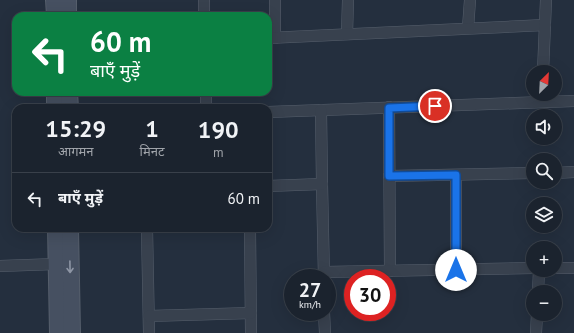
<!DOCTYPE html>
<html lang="hi">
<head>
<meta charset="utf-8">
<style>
	body { margin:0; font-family:"PT Sans","Noto Sans Devanagari",sans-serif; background:#242b36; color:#f1f3f6; height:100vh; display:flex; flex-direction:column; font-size:15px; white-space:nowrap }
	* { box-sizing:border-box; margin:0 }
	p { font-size:13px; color:#a0a4aa }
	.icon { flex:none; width:22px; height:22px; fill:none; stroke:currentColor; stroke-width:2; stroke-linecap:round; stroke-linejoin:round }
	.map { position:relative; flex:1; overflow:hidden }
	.panel { position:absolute; left:12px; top:104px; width:260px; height:128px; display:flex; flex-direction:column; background:#1b232e; border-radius:12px; box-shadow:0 4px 16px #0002,0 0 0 1px #39404a }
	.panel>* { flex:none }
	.top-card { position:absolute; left:12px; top:12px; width:260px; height:84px; border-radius:12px; box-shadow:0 4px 16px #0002,0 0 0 1px #39404a; background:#0b8043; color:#fff; overflow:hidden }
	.needle { width:26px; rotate:24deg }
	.buttons { position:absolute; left:526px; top:65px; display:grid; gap:8px }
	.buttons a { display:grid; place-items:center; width:36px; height:36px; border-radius:50%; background:#1b232e; box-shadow:0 4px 16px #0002,0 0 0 1px #39404a; font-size:20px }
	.speed { position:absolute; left:284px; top:269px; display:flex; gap:8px; font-size:20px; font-weight:700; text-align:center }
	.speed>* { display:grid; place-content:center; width:52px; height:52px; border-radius:50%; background:#1b232e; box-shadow:0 4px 16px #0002,0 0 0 1px #39404a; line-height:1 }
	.speed small { font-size:10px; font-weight:400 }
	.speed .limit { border:6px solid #d22; background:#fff; color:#111 }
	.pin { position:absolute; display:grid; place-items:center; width:34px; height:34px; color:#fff; margin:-17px; border:2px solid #fff; border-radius:50%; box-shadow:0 1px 4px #0007 }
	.me { position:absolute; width:44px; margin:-22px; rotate:0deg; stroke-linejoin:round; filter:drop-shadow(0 0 3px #0008) }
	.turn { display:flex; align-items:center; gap:14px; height:84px; padding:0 12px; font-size:18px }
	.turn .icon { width:52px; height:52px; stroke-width:2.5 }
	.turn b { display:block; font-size:28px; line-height:34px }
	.eta { display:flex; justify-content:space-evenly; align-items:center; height:68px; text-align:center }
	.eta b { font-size:24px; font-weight:800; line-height:28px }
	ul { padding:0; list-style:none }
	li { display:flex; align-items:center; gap:12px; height:52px; padding:0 12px; border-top:1px solid #39404a }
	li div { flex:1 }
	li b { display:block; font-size:15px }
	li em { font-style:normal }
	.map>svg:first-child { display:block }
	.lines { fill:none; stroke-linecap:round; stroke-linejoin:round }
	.street-casing { stroke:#565f6c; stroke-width:12 }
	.secondary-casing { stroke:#565f6c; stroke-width:18 }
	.street { stroke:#38414e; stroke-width:11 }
	.secondary { stroke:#465061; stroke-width:16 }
	.oneway { stroke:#8e96a5 }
	.route-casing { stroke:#114b97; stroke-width:10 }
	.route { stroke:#1a73e8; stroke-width:7 }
</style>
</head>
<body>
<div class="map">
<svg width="574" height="333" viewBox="0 0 574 333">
	<rect width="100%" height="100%" fill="#242f3e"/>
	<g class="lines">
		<!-- street casing -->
		<g class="street-casing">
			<g id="street">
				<polyline points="204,0 204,16"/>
				<polyline points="275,0 275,38"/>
				<polyline points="468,28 470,0"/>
				<polyline points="347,34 348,0"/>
				<polyline points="268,38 545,25"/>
				<polyline points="543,72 546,0"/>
				<polyline points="206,92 206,108"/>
				<polyline points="389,107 390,271"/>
				<polyline points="268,112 574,101"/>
				<polyline points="555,173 574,172"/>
				<polyline points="456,175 456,270"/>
				<polyline points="389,176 533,173"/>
				<polyline points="322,184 324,278"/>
				<polyline points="268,186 322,184 321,110"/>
				<polyline points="147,228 149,333"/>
				<polyline points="250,228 251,333"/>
				<polyline points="0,266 56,264"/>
				<polyline points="555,268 574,268"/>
				<polyline points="324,272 533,268"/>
				<polyline points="538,292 539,270"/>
				<polyline points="324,312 325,333"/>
				<polyline points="149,316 251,313"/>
				<polyline points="536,333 537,314"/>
			</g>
		</g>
		<!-- secondary casing -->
		<g class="secondary-casing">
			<g id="secondary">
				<polyline points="54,0 55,16"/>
				<polyline points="68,0 68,16"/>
				<polyline points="55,92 55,108"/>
				<polyline points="69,92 70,108"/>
				<polyline points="56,228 58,333"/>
				<polyline points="70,228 72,333"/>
			</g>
		</g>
		<!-- street -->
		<use href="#street" class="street"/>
		<!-- secondary -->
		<use href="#secondary" class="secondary"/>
	</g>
	<!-- one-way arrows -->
	<defs><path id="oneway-shaft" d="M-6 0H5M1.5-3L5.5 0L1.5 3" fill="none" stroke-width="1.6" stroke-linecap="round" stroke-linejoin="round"/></defs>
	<use class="oneway" href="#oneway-shaft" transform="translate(70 267) rotate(89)"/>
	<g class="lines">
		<!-- route casing -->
		<g class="route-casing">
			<polyline id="route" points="435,106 389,108 389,176 456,175 456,270"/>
		</g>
		<!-- route -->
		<use href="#route" class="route"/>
	</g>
</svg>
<div class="buttons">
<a><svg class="needle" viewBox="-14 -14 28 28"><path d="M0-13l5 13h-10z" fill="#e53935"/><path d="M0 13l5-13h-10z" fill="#a0a4aa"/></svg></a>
<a><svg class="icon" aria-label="sound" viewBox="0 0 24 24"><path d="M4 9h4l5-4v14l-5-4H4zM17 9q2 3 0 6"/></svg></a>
<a><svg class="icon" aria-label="search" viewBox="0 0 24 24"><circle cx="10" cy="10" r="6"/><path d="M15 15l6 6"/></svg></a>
<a><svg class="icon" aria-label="layers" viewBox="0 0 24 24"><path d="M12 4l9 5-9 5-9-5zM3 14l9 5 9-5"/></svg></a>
<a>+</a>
<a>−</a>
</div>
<div class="speed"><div>27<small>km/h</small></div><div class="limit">30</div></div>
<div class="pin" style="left:435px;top:106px;background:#d93025"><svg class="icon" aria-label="arrive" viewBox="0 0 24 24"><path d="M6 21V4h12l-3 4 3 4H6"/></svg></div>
<svg class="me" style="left:456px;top:270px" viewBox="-20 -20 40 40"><circle r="19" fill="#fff"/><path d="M0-13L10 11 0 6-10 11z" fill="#1a73e8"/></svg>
<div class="top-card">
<div class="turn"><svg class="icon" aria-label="left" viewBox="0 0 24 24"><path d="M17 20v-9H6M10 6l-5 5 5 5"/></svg><div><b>60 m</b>बाएँ मुड़ें</div></div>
</div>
<section class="panel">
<div class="eta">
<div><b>15:29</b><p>आगमन</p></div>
<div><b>1</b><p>मिनट</p></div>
<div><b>190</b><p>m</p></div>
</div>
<ul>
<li><svg class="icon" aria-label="left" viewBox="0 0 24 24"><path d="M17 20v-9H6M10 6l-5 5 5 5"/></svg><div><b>बाएँ मुड़ें</b></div><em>60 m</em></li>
</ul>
</section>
</div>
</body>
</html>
